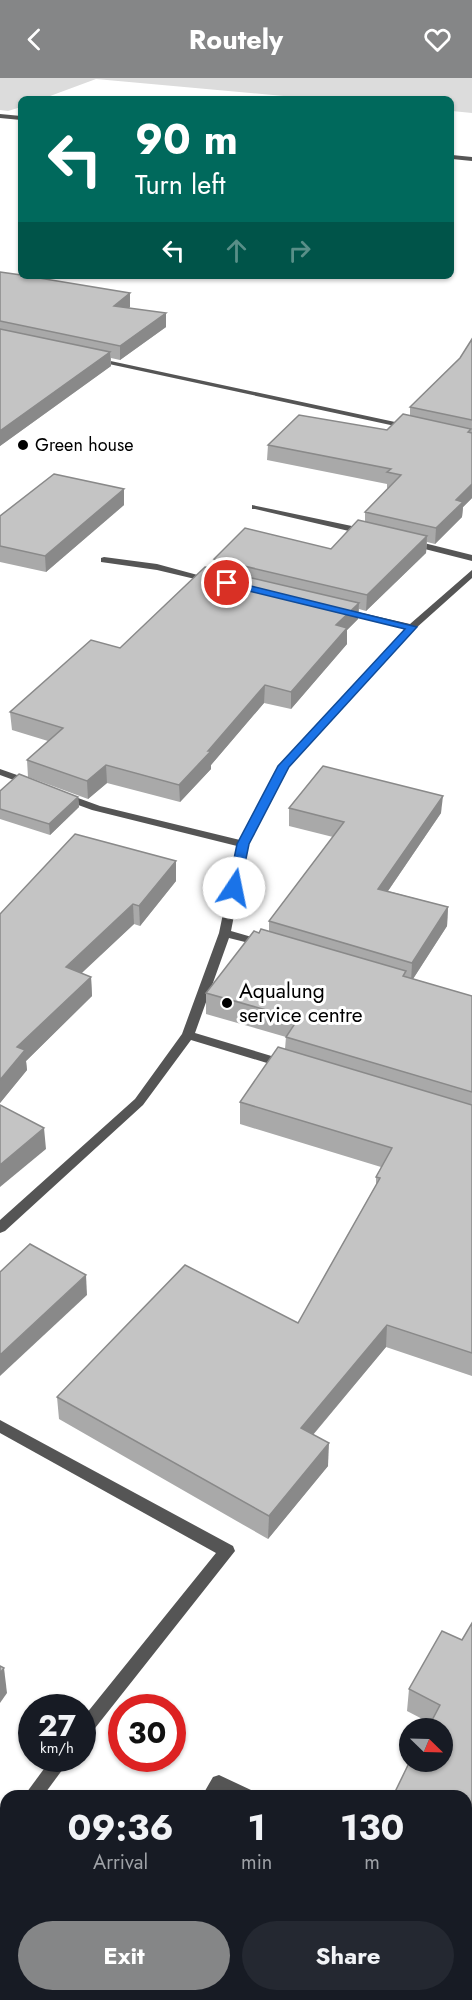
<!DOCTYPE html>
<html lang="en">
<head>
<meta charset="utf-8">
<style>
	body { margin:0; font-family:Jost,sans-serif; background:#242831; color:#f1f3f6; height:100vh; display:flex; flex-direction:column; font-size:22px; white-space:nowrap }
	* { box-sizing:border-box; margin:0 }
	p { font-size:20px; color:#9ea1a6 }
	.icon { flex:none; width:33px; height:33px; fill:none; stroke:currentColor; stroke-width:2; stroke-linecap:round; stroke-linejoin:round }
	.map { position:relative; flex:1; overflow:hidden }
	.sheet { position:absolute; left:0px; top:1712px; width:472px; height:212px; display:flex; flex-direction:column; background:#171b24; border-radius:18px 18px 0 0; box-shadow:0 2px 4px #0004 }
	.sheet>* { flex:none }
	.top-card { position:absolute; left:18px; top:18px; width:436px; height:183px; border-radius:9px; box-shadow:0 2px 4px #0004; background:#00695c; color:#fff; overflow:hidden }
	.needle { width:39px; rotate:113deg }
	.fabs { position:absolute; left:399px; top:1640px; display:grid; gap:12px }
	.fabs a { display:grid; place-items:center; width:54px; height:54px; border-radius:50%; background:#171b24; box-shadow:0 2px 4px #0004; font-size:30px }
	.speed { position:absolute; left:18px; top:1616px; display:flex; gap:12px; font-size:30px; font-weight:700; text-align:center }
	.speed>* { display:grid; place-content:center; width:78px; height:78px; border-radius:50%; background:#171b24; box-shadow:0 2px 4px #0004; line-height:1 }
	.speed small { font-size:15px; font-weight:400 }
	.speed .limit { border:9px solid #d22; background:#fff; color:#111 }
	.pin { position:absolute; display:grid; place-items:center; width:51px; height:51px; color:#fff; margin:-26px; border:3px solid #fff; border-radius:50%; box-shadow:0 2px 6px #0007 }
	.me { position:absolute; width:66px; margin:-33px; rotate:11deg; stroke-linejoin:round; filter:drop-shadow(0 0 4px #0008) }
	.turn { display:flex; align-items:center; gap:21px; height:126px; padding:0 18px; font-size:27px }
	.turn .icon { width:78px; height:78px; stroke-width:2.5 }
	.turn b { display:block; font-size:42px; line-height:51px }
	.lanes { display:flex; align-items:center; height:57px; padding:0 18px; background:#0003; justify-content:center; gap:30px; direction:ltr }
	.lanes .off { opacity:.35 }
	.eta { display:flex; justify-content:space-evenly; align-items:center; height:102px; text-align:center }
	.eta b { font-size:36px; font-weight:700; line-height:42px }
	.button { display:flex; gap:12px; margin-top:auto; padding:12px 18px }
	.button a { flex:1; height:69px; border-radius:36px; background:#858687; color:#fff; font-size:24px; font-weight:700; line-height:69px; text-align:center }
	.button a+a { background:#242831; color:#f1f3f6 }
	header { display:flex; justify-content:space-between; align-items:center; height:78px; padding:0 18px; background:#858687; color:#fff; font-size:27px; font-weight:700 }
	.map>svg:first-child { display:block }
	.green { fill:#dcdcdc }
	.lines { fill:none; stroke-linecap:round; stroke-linejoin:round }
	.street { fill:#555; fill-rule:evenodd }
	.wall { fill:#a9a9a9 }
	.shaded-wall { fill:#898989 }
	.building { fill:#c4c4c4; stroke:#898989; stroke-width:1.5 }
	.route { fill:#1a73e8; stroke:#114b97; stroke-width:1.5 }
	.poi-dot { fill:#000; stroke:#fff; stroke-width:2 }
	.labels { text-anchor:middle; stroke-width:6; stroke-linejoin:round; paint-order:stroke }
	.far-poi-label { font-size:18px; fill:#000; stroke:#fff; text-anchor:start }
	.poi-label { font-size:21px; fill:#000; stroke:#fff; text-anchor:start }
</style>
</head>
<body>
<header><svg class="icon" aria-label="back" viewBox="0 0 24 24"><path d="M15 5l-7 7 7 7"/></svg>Routely<svg class="icon" aria-label="heart" viewBox="0 0 24 24"><path d="M12 20l-8-8c-3-5 5-10 8-4 3-6 11-1 8 4z"/></svg></header>
<div class="map">
<svg width="472" height="1922" viewBox="0 0 472 1922">
	<rect width="100%" height="100%" fill="#fff"/>
	<!-- green -->
	<polygon class="green" points="0,0 472,0 472,35 452,33 452,21 316,21 96,1 42,21 21,21 21,29 8,33 0,32"/>
	<g class="lines">
		<!-- street -->
		<g class="street">
			<polygon points="0,36 21,38 21,42 0,40"/>
			<polygon points="452,77 472,79 472,83 452,81"/>
			<polygon points="92,279 409,347 413,349 409,351 95,283 91,281"/>
			<polygon points="252,427 366,451 370,454 366,457 255,431 252,431"/>
			<polygon points="412,462 472,477 472,483 409,467 409,463"/>
			<polygon points="104,479 157,486 216,502 212,505 157,492 101,484 101,480"/>
			<polygon points="472,492 472,500 415,551 288,689 248,766 231,853 265,863 267,865 261,868 229,860 195,955 288,983 290,986 288,989 280,989 191,962 143,1027 5,1153 0,1155 0,1142 135,1021 182,956 219,855 237,768 92,732 59,720 58,718 59,716 67,716 100,728 240,762 280,686 406,550 340,534 340,530 410,546"/>
			<polygon points="0,691 34,703 35,705 30,708 0,697"/>
			<polygon points="0,1342 233,1468 235,1473 88,1659 82,1661 82,1641 216,1475 0,1355"/>
			<polygon points="52,1680 71,1680 43,1718 24,1718"/>
			<polygon points="219,1697 251,1712 253,1718 227,1718 222,1715 220,1718 202,1718 213,1699"/>
			<polygon points="6,1742 6,1764 0,1766 0,1744"/>
			<polygon points="57,1917 76,1917 74,1922 55,1922"/>
		</g>
	</g>
	<!-- wall -->
	<g class="wall">
		<polygon points="0,194 130,215 130,229 129,230 166,249 120,282 111,280 111,288 0,368"/>
		<polygon points="472,261 472,420 463,429 462,439 435,466 427,464 426,475 366,533 359,531 358,541 347,552 347,566 291,631 264,625 211,687 211,691 180,724 107,705 88,721 28,699 27,682 48,663 12,652 10,634 120,570 214,491 214,481 331,471 365,444 365,434 388,410 387,410 387,406 267,382 268,367 387,352 410,338 410,329 460,280"/>
		<polygon points="124,411 124,427 46,494 0,484 0,438"/>
		<polygon points="0,713 78,719 79,729 50,757 0,741"/>
		<polygon points="289,730 441,735 388,813 448,829 447,848 413,901 472,918 472,1298 386,1269 313,1357 328,1388 268,1461 59,1341 57,1319 298,1245 376,1107 376,1099 381,1089 240,1046 240,1024 285,971 286,959 206,936 206,915 259,855 269,853 269,843 333,759 289,748"/>
		<polygon points="176,783 176,803 140,848 134,846 81,895 91,899 92,918 26,983 27,992 0,1025 0,836"/>
		<polygon points="472,1545 472,1802 466,1813 466,1718 430,1645 407,1633 409,1611 462,1562"/>
	</g>
	<!-- shaded-wall -->
	<g class="shaded-wall">
		<polygon points="130,215 130,229 114,241 114,228"/>
		<polygon points="166,235 166,249 120,282 120,268"/>
		<polygon points="110,274 111,288 0,368 0,353"/>
		<polygon points="472,406 472,420 463,429 462,439 435,466 436,450 456,422"/>
		<polygon points="124,411 124,427 46,494 45,478"/>
		<polygon points="427,458 426,475 366,533 367,517"/>
		<polygon points="359,525 358,541 347,552 347,566 291,631 291,614 336,547"/>
		<polygon points="265,607 264,625 211,687 211,691 180,724 179,707"/>
		<polygon points="106,687 107,705 88,721 87,703"/>
		<polygon points="443,718 441,735 377,829 378,811"/>
		<polygon points="78,719 79,729 50,757 49,746"/>
		<polygon points="176,783 176,803 140,848 139,828"/>
		<polygon points="133,826 134,846 67,909 66,889"/>
		<polygon points="448,829 447,848 411,904 412,885"/>
		<polygon points="91,899 92,918 26,983 27,992 0,1025 0,1002 17,969"/>
		<polygon points="44,1050 46,1071 0,1109 0,1087"/>
		<polygon points="86,1197 87,1217 0,1298 0,1277"/>
		<polygon points="387,1247 386,1269 300,1372 301,1350"/>
		<polygon points="329,1365 328,1388 268,1461 269,1438"/>
		<polygon points="4,1590 7,1615 0,1625 0,1595"/>
		<polygon points="472,1787 472,1802 466,1813 466,1799"/>
		<polygon points="391,1917 396,1917 395,1922 389,1922"/>
	</g>
	<!-- building -->
	<g class="building">
		<polygon points="0,194 21,197 21,198 27,198 130,215 114,228 166,235 120,268 0,243"/>
		<polygon points="0,251 110,274 0,353"/>
		<polygon points="472,261 472,342 410,329 460,280"/>
		<polygon points="403,336 471,351 468,354 472,355 472,406 456,422 463,424 436,450 365,434 401,397 387,394 391,391 268,367 299,337 387,352"/>
		<polygon points="54,396 124,411 45,478 0,468 0,438"/>
		<polygon points="358,442 427,458 367,517 214,481 245,450 331,471"/>
		<polygon points="205,489 359,525 336,547 347,550 291,614 265,607 208,673 211,673 179,707 106,687 87,703 27,682 63,650 10,634 91,562 120,570"/>
		<polygon points="323,688 443,718 378,811 448,829 412,885 269,843 344,744 289,730"/>
		<polygon points="19,696 78,719 49,746 0,731 0,713"/>
		<polygon points="75,756 176,783 139,828 133,826 66,889 91,899 17,969 25,972 0,1002 0,836"/>
		<polygon points="261,851 406,893 403,898 472,918 472,1014 286,959 298,941 206,915 254,853 259,855"/>
		<polygon points="278,969 472,1027 472,1275 387,1247 301,1350 329,1365 269,1438 57,1319 185,1187 298,1245 380,1100 376,1099 392,1070 240,1024"/>
		<polygon points="0,1027 44,1050 0,1087"/>
		<polygon points="30,1166 86,1197 0,1277 0,1194"/>
		<polygon points="472,1545 472,1787 466,1799 466,1718 393,1718 410,1683 442,1683 442,1650 428,1650 440,1627 409,1611 442,1553 462,1562"/>
		<polygon points="0,1588 4,1590 0,1595"/>
		<polygon points="274,1917 391,1917 389,1922 272,1922"/>
	</g>
	<!-- route -->
	<polygon class="route" points="227,502 417,549 289,689 249,766 240,810 234,814 228,810 237,766 278,688 405,551 224,507 224,503"/>
	<!-- markers -->
	<g class="poi-dot">
		<circle cx="23" cy="367" r="6"/>
		<circle cx="227" cy="925" r="6"/>
	</g>
	<g class="labels">
		<!-- far-poi labels -->
		<g class="far-poi-label">
			<text x="35" y="373">Green house</text>
		</g>
		<!-- poi labels -->
		<g class="poi-label">
			<text x="239" y="920">Aqualung<tspan x="239" dy="24">service centre</tspan></text>
		</g>
	</g>
</svg>
<div class="fabs">
<a><svg class="needle" viewBox="-14 -14 28 28"><path d="M0-13l5 13h-10z" fill="#e53935"/><path d="M0 13l5-13h-10z" fill="#9ea1a6"/></svg></a>
</div>
<div class="speed"><div>27<small>km/h</small></div><div class="limit">30</div></div>
<div class="pin" style="left:227px;top:505px;background:#d93025"><svg class="icon" aria-label="arrive" viewBox="0 0 24 24"><path d="M6 21V4h12l-3 4 3 4H6"/></svg></div>
<svg class="me" style="left:234px;top:810px" viewBox="-20 -20 40 40"><circle r="19" fill="#fff"/><path d="M0-13L10 11 0 6-10 11z" fill="#1a73e8"/></svg>
<div class="top-card">
<div class="turn"><svg class="icon" aria-label="left" viewBox="0 0 24 24"><path d="M17 20v-9H6M10 6l-5 5 5 5"/></svg><div><b>90 m</b>Turn left</div></div>
<div class="lanes"><svg class="icon" aria-label="left" viewBox="0 0 24 24"><path d="M17 20v-9H6M10 6l-5 5 5 5"/></svg><svg class="icon off" aria-label="ahead" viewBox="0 0 24 24"><path d="M12 20V5M6 11l6-6 6 6"/></svg><svg class="icon off" aria-label="right" viewBox="0 0 24 24"><path d="M7 20v-9h11M14 6l5 5-5 5"/></svg></div>
</div>
<section class="sheet">
<div class="eta">
<div><b>09:36</b><p>Arrival</p></div>
<div><b>1</b><p>min</p></div>
<div><b>130</b><p>m</p></div>
</div>
<div class="button"><a>Exit</a><a>Share</a></div>
</section>
</div>
</body>
</html>
